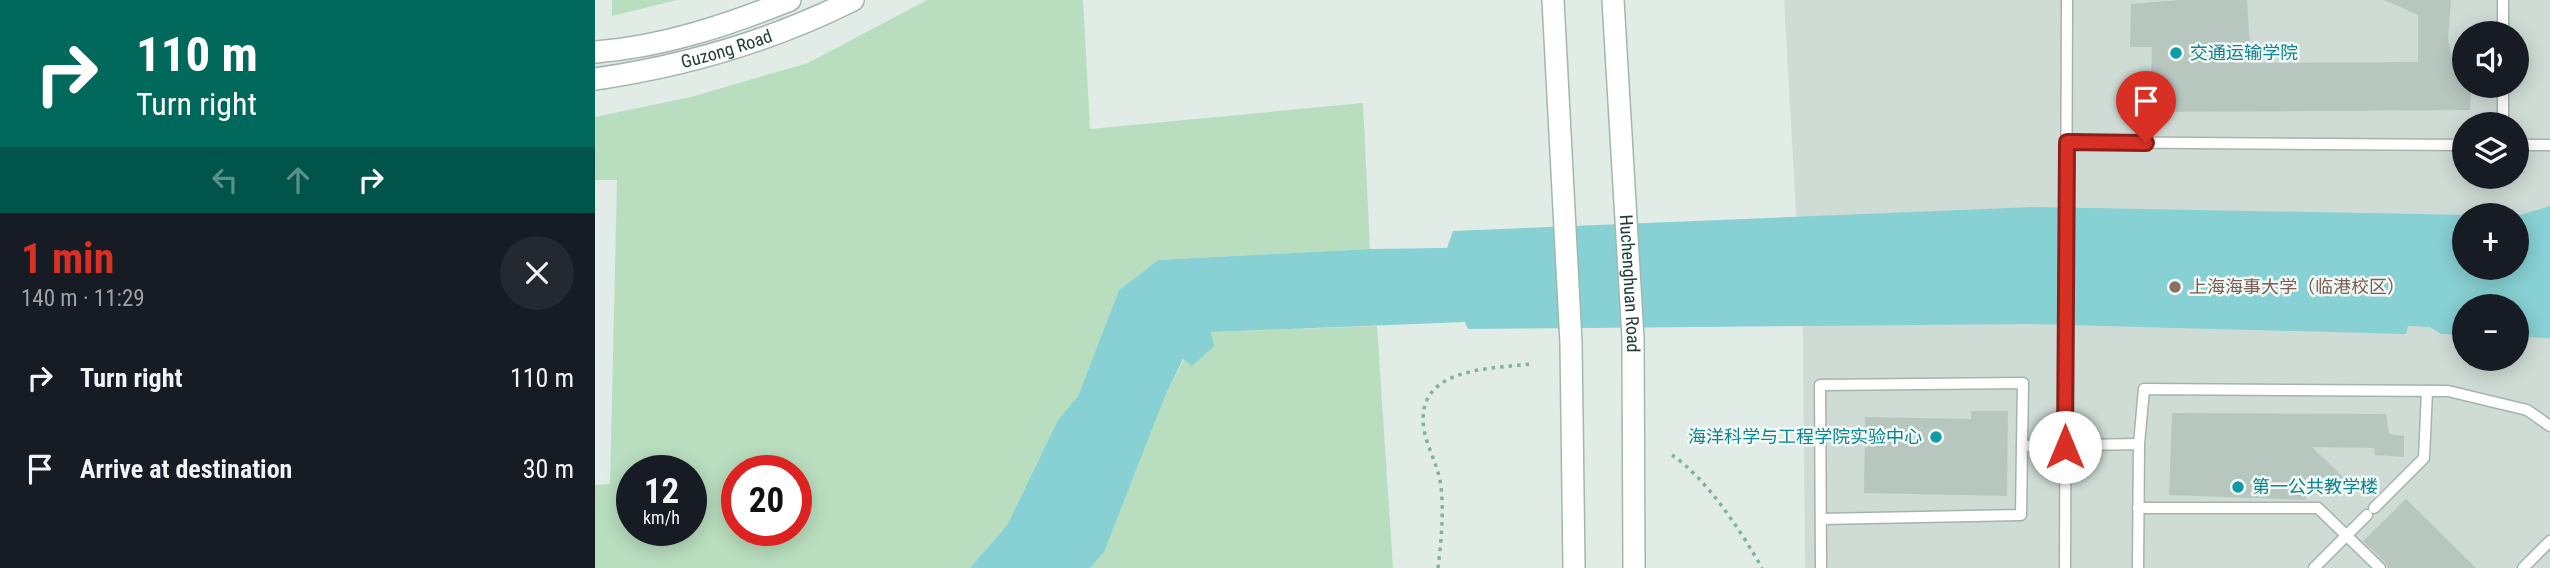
<!DOCTYPE html>
<html lang="en">
<head>
<meta charset="utf-8">
<style>
	body { margin:0; font-family:"Roboto Condensed","Noto Sans SC",sans-serif; background:#242831; color:#f1f3f6; height:100vh; display:flex; flex-direction:column; font-size:26px; white-space:nowrap }
	* { box-sizing:border-box; margin:0 }
	p { font-size:23px; color:#9ea1a6 }
	.icon { flex:none; width:38px; height:38px; fill:none; stroke:currentColor; stroke-width:2; stroke-linecap:round; stroke-linejoin:round }
	.map { position:relative; flex:1; overflow:hidden }
	.panel { display:flex; flex-direction:column; background:#171b24; width:595px }
	.panel>* { flex:none }
	.banner { background:#00695c; color:#fff; overflow:hidden }
	.controls { position:absolute; left:1857px; top:21px; display:grid; gap:14px }
	.controls a { display:grid; place-items:center; width:77px; height:77px; border-radius:50%; background:#171b24; box-shadow:0 4px 18px #0003; font-size:35px }
	.speed { position:absolute; left:21px; top:455px; display:flex; gap:14px; font-size:35px; font-weight:700; text-align:center }
	.speed>* { display:grid; place-content:center; width:91px; height:91px; border-radius:50%; background:#171b24; box-shadow:0 4px 18px #0003; line-height:1 }
	.speed small { font-size:18px; font-weight:400 }
	.speed .limit { border:10px solid #d22; background:#fff; color:#111 }
	.pin { position:absolute; display:grid; place-items:center; width:60px; height:60px; color:#fff; margin:-72px -30px; border-radius:50% 50% 50% 0; rotate:-45deg; box-shadow:0 0 7px #0007 }
	.pin .icon { rotate:45deg }
	.me { position:absolute; width:77px; margin:-38px; rotate:0deg; stroke-linejoin:round; filter:drop-shadow(0 0 5px #0008) }
	.turn { display:flex; align-items:center; gap:24px; height:147px; padding:0 21px; font-size:32px }
	.turn .icon { width:91px; height:91px; stroke-width:2.5 }
	.turn b { display:block; font-size:49px; line-height:60px }
	.lanes { display:flex; align-items:center; height:66px; padding:0 21px; background:#0003; justify-content:center; gap:35px; direction:ltr }
	.lanes .off { opacity:.35 }
	.round { display:grid; place-items:center; flex:none; width:74px; height:74px; border-radius:37px; background:#242831 }
	.headline { display:flex; align-items:center; justify-content:space-between; height:119px; padding:0 21px }
	h1 { font-size:42px; font-weight:700; line-height:52px; color:#d93025 }
	ul { padding:0; list-style:none }
	li { display:flex; align-items:center; gap:21px; height:91px; padding:0 21px }
	li div { flex:1 }
	li b { display:block; font-size:26px }
	li em { font-style:normal }
	main { display:flex; flex:1; min-height:0 }
	.map>svg:first-child { display:block }
	.built { fill:#cfdcd5; fill-rule:evenodd }
	.green { fill:#b9debf; fill-rule:evenodd }
	.water { fill:#87d0d3 }
	.building { fill:#b7c7bf }
	.lines { fill:none; stroke-linecap:round; stroke-linejoin:round }
	.service-casing { stroke:#a4b4ad; stroke-width:13 }
	.tertiary-casing { stroke:#a4b4ad; stroke-width:24 }
	.secondary-casing { stroke:#9fb9ad; stroke-width:24 }
	.path { stroke:#81b19d; stroke-width:3.5; stroke-dasharray:3.5 5; stroke-linecap:butt }
	.service { stroke:#fff; stroke-width:10 }
	.tertiary { stroke:#fff; stroke-width:21 }
	.secondary { stroke:#fff; stroke-width:21 }
	.route-casing { stroke:#8d1f18; stroke-width:18 }
	.route { stroke:#d93025; stroke-width:12 }
	.culture-dot { fill:#0f9aa8; stroke:#f2f9f5; stroke-width:2.5 }
	.education-dot { fill:#8d6e63; stroke:#f2f9f5; stroke-width:2.5 }
	.labels { text-anchor:middle; stroke-width:5; stroke-linejoin:round; paint-order:stroke }
	.street-label { font-size:18px; fill:#213e33; stroke:#f2f9f5 }
	.culture-label { font-size:18px; fill:#0d838f; stroke:#f2f9f5; text-anchor:start }
	.education-label { font-size:18px; fill:#785e54; stroke:#f2f9f5; text-anchor:start }
</style>
</head>
<body>
<main>
<section class="panel">
<div class="banner">
<div class="turn"><svg class="icon" aria-label="right" viewBox="0 0 24 24"><path d="M7 20v-9h11M14 6l5 5-5 5"/></svg><div><b>110 m</b>Turn right</div></div>
<div class="lanes"><svg class="icon off" aria-label="left" viewBox="0 0 24 24"><path d="M17 20v-9H6M10 6l-5 5 5 5"/></svg><svg class="icon off" aria-label="ahead" viewBox="0 0 24 24"><path d="M12 20V5M6 11l6-6 6 6"/></svg><svg class="icon" aria-label="right" viewBox="0 0 24 24"><path d="M7 20v-9h11M14 6l5 5-5 5"/></svg></div>
</div>
<div class="headline"><div><h1>1 min</h1><p>140 m · 11:29</p></div><a class="round"><svg class="icon" aria-label="close" viewBox="0 0 24 24"><path d="M6 6l12 12M18 6L6 18"/></svg></a></div>
<ul>
<li><svg class="icon" aria-label="right" viewBox="0 0 24 24"><path d="M7 20v-9h11M14 6l5 5-5 5"/></svg><div><b>Turn right</b></div><em>110 m</em></li>
<li><svg class="icon" aria-label="arrive" viewBox="0 0 24 24"><path d="M6 21V4h12l-3 4 3 4H6"/></svg><div><b>Arrive at destination</b></div><em>30 m</em></li>
</ul>
</section>
<div class="map">
<svg width="1955" height="568" viewBox="0 0 1955 568">
	<rect width="100%" height="100%" fill="#e1ece6"/>
	<!-- built -->
	<path class="built" d="M1189,0H1955V568H1210L1208,337ZM1869,33H1922V86H1869ZM1869,124H1922V177H1869ZM1869,215H1922V268H1869ZM1869,306H1922V359H1869Z"/>
	<!-- green -->
	<g class="green">
		<polygon points="17,0 82,0 17,16"/>
		<path d="M332,0H488L495,129L768,103L775,249L563,260L524,290L483,396L463,420L412,525L375,568H0V485L15,484L22,180H0V117L96,97L213,63ZM37,471H96V530H37ZM142,471H201V530H142Z"/>
		<polygon points="782,326 798,568 495,568 509,551 571,394 589,359 615,332"/>
	</g>
	<!-- water -->
	<polygon class="water" points="1955,206 1955,338 1922,337 1922,306 1869,306 1869,335 1846,334 1835,327 1813,326 1811,334 1433,324 873,329 870,322 616,332 619,346 597,366 588,359 571,394 509,552 495,568 375,568 412,525 463,420 483,396 524,290 563,260 775,249 852,248 858,231 1439,207 1876,215 1869,215 1869,268 1922,268 1922,216"/>
	<!-- building -->
	<g class="building">
		<polygon points="1584,0 1652,0 1656,63 1823,62 1823,15 1789,0 1856,0 1853,40 1857,59 1869,60 1869,86 1876,86 1875,110 1555,112 1557,47 1535,47 1536,4"/>
		<polygon points="1376,411 1413,411 1412,496 1269,493 1270,417 1376,419"/>
		<polygon points="1577,413 1791,414 1794,434 1809,436 1809,457 1780,455 1779,448 1717,447 1750,479 1711,477 1711,500 1574,495"/>
		<polygon points="1811,499 1881,568 1793,568 1790,562 1768,541"/>
	</g>
	<g class="lines">
		<!-- service casing -->
		<g class="service-casing">
			<g id="service">
				<polyline points="1908,33 1908,0"/>
				<polyline points="1908,124 1908,86"/>
				<polyline points="1472,142 1869,145"/>
				<polyline points="1922,145 1955,145"/>
				<polyline points="1544,444 1549,389 1853,391 1932,410 1955,426"/>
				<polyline points="1543,508 1723,508 1785,568"/>
				<polyline points="1779,508 1829,458 1832,391"/>
				<polyline points="1226,519 1426,515 1427,446"/>
				<polyline points="1226,568 1225,385 1428,383 1427,446 1544,444 1543,568"/>
				<polyline points="1470,568 1472,0"/>
				<polyline points="1719,568 1772,515"/>
				<polyline points="1928,568 1955,541"/>
			</g>
		</g>
		<!-- tertiary casing -->
		<g class="tertiary-casing">
			<g id="tertiary">
				<path d="M0,52C67,47 133,25 195,0"/>
				<path id="s1" d="M0,79C90,66 176,41 258,0"/>
			</g>
		</g>
		<!-- secondary casing -->
		<g class="secondary-casing">
			<g id="secondary">
				<polyline points="958,0 976,343 979,568"/>
				<path id="s2" d="M1018,0L1038,338L1039,568"/>
			</g>
		</g>
		<!-- path -->
		<g class="path">
			<path d="M1077,455C1112,479 1146,531 1167,568"/>
			<path d="M843,568C846,543 849,513 846,487C844,467 833,450 829,430C819,367 894,369 936,364"/>
		</g>
		<!-- service -->
		<use href="#service" class="service"/>
		<!-- tertiary -->
		<use href="#tertiary" class="tertiary"/>
		<!-- secondary -->
		<use href="#secondary" class="secondary"/>
	</g>
	<g class="lines">
		<!-- route casing -->
		<g class="route-casing">
			<polyline id="route" points="1470,447 1472,142 1551,143"/>
		</g>
		<!-- route -->
		<use href="#route" class="route"/>
	</g>
	<!-- markers -->
	<g class="culture-dot">
		<circle cx="1581" cy="53" r="7"/>
		<circle cx="1341" cy="437" r="7"/>
		<circle cx="1643" cy="487" r="7"/>
	</g>
	<circle class="education-dot" cx="1580" cy="287" r="7"/>
	<g class="labels">
		<!-- street labels -->
		<g class="street-label">
			<text dy="6" stroke="none"><textPath href="#s1" startOffset="135">Guzong Road</textPath></text>
			<text dy="6" stroke="none"><textPath href="#s2" startOffset="284">Huchenghuan Road</textPath></text>
		</g>
		<!-- culture labels -->
		<g class="culture-label">
			<text x="1595" y="59">交通运输学院</text>
			<text x="1327" y="443" text-anchor="end">海洋科学与工程学院实验中心</text>
			<text x="1657" y="493">第一公共教学楼</text>
		</g>
		<!-- education labels -->
		<g class="education-label">
			<text x="1594" y="293">上海海事大学（临港校区）</text>
		</g>
	</g>
</svg>
<div class="controls">
<a><svg class="icon" aria-label="sound" viewBox="0 0 24 24"><path d="M4 9h4l5-4v14l-5-4H4zM17 9q2 3 0 6"/></svg></a>
<a><svg class="icon" aria-label="layers" viewBox="0 0 24 24"><path d="M12 4l9 5-9 5-9-5zM3 14l9 5 9-5"/></svg></a>
<a>+</a>
<a>−</a>
</div>
<div class="speed"><div>12<small>km/h</small></div><div class="limit">20</div></div>
<div class="pin" style="left:1551px;top:143px;background:#d93025"><svg class="icon" aria-label="arrive" viewBox="0 0 24 24"><path d="M6 21V4h12l-3 4 3 4H6"/></svg></div>
<svg class="me" style="left:1470px;top:447px" viewBox="-20 -20 40 40"><circle r="19" fill="#fff"/><path d="M0-13L10 11 0 6-10 11z" fill="#d93025"/></svg>
</div>
</main>
</body>
</html>
